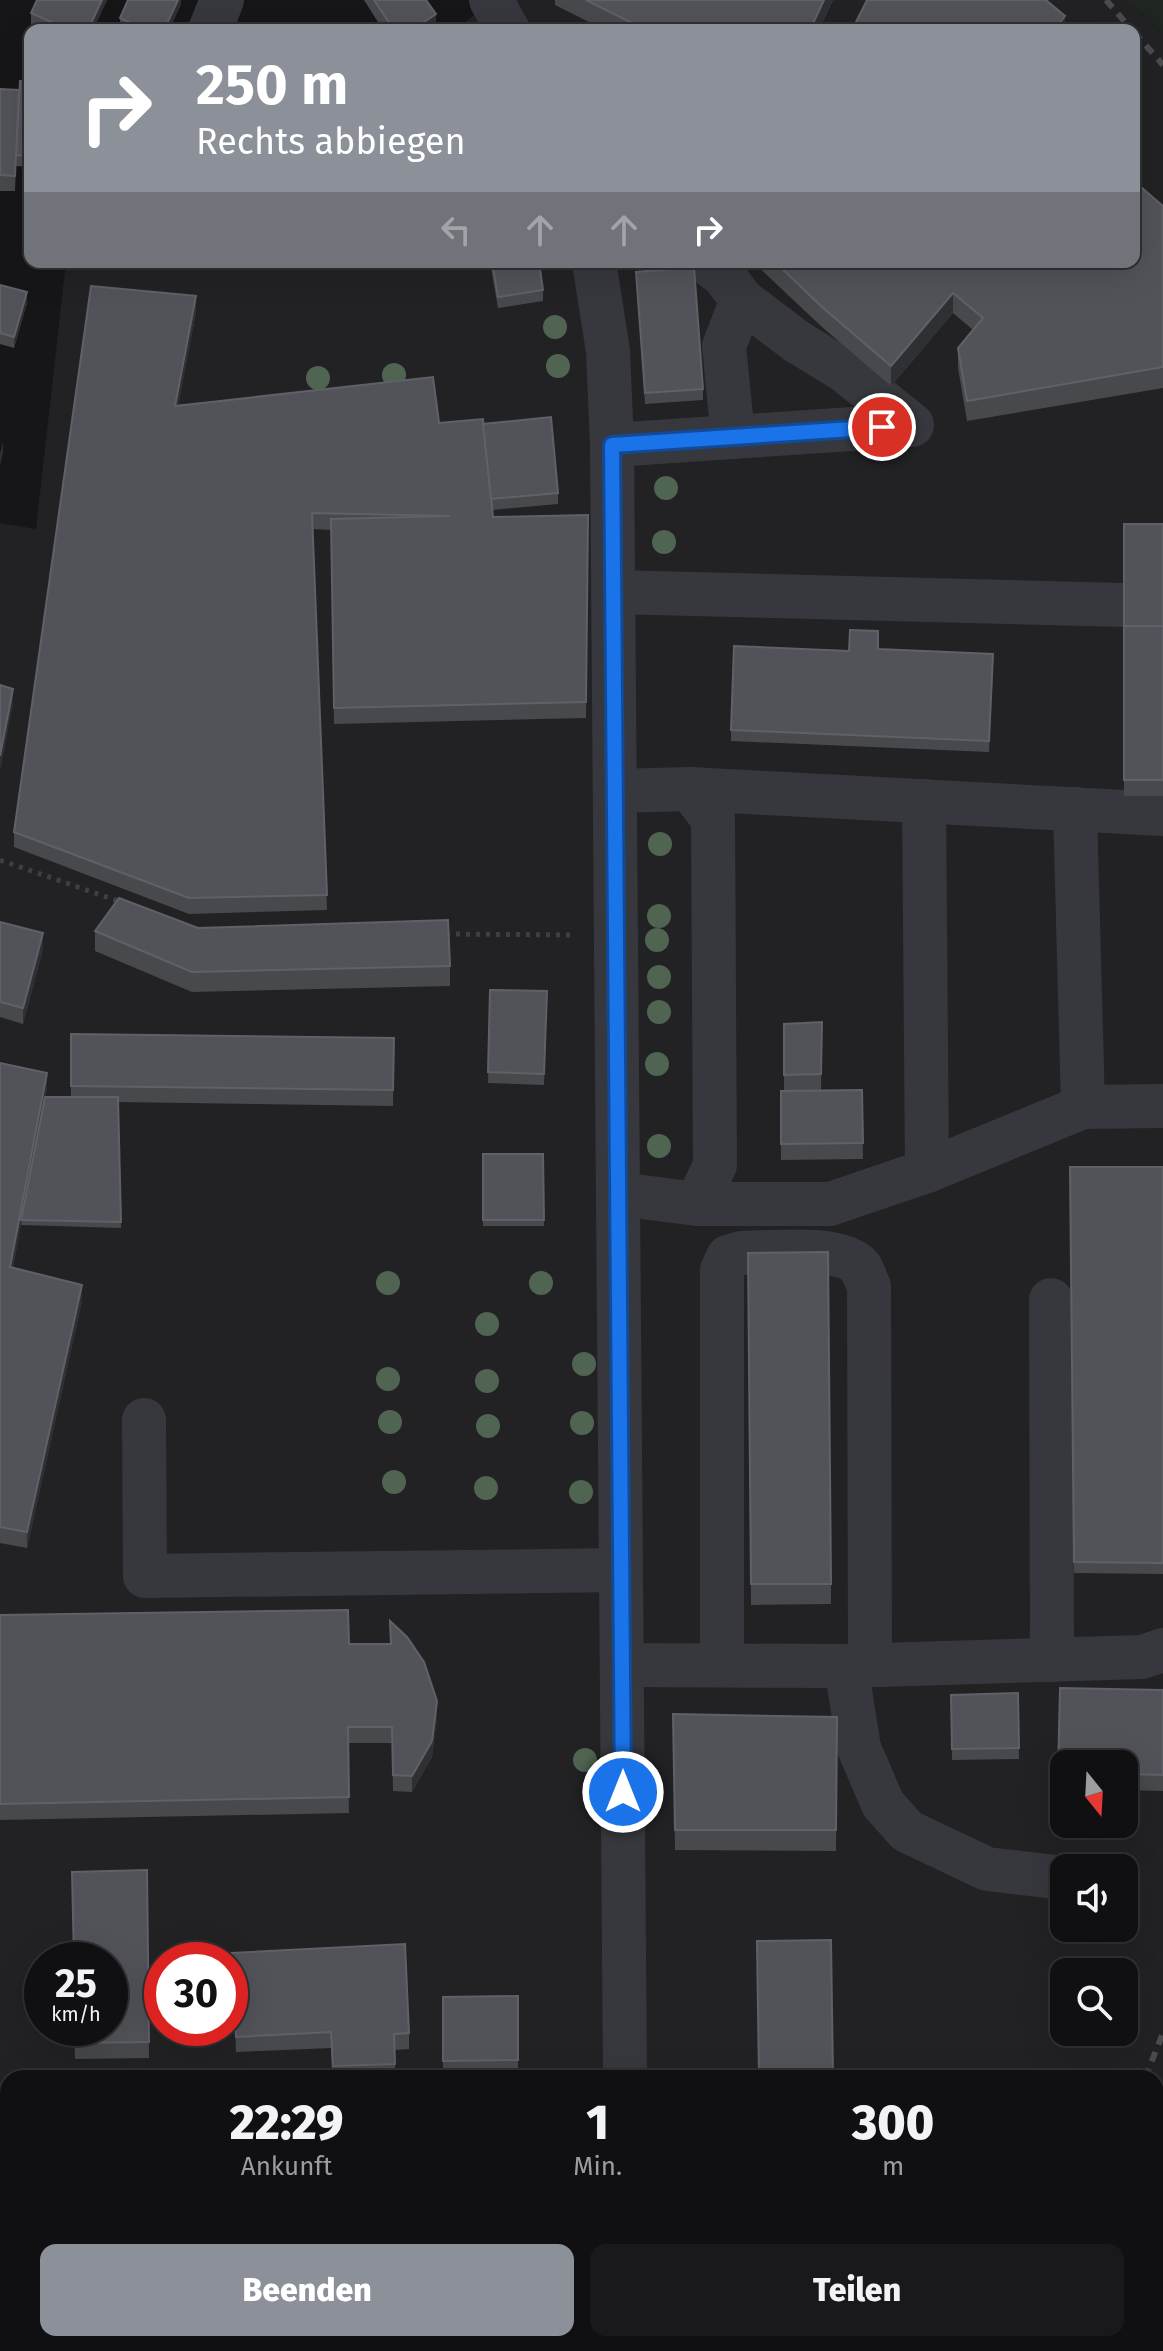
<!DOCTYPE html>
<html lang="de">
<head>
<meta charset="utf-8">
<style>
	body { margin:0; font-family:"Fira Sans",sans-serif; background:#19191b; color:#f1f3f6; height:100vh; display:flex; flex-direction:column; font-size:30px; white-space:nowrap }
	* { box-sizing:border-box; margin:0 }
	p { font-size:26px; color:#9c9d9f }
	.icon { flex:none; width:44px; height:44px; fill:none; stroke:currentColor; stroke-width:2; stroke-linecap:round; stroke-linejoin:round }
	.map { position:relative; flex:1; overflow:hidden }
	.side { position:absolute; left:0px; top:2070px; width:1164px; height:282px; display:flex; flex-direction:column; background:#101012; border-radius:24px 24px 0 0; box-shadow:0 8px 32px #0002,0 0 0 2px #303032 }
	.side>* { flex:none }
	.banner { position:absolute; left:24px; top:24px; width:1116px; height:244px; border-radius:16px; box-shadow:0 8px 32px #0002,0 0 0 2px #303032; background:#8c9099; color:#fff; overflow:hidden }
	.needle { width:52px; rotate:162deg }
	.buttons { position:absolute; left:1050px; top:1750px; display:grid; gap:16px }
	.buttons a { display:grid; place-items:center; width:88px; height:88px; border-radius:16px; background:#101012; box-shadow:0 8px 32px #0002,0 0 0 2px #303032; font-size:40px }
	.speed { position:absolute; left:24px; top:1942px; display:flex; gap:16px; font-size:40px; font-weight:700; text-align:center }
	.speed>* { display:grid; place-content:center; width:104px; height:104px; border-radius:50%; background:#101012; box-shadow:0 8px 32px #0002,0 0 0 2px #303032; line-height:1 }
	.speed small { font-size:20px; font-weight:400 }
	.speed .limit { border:12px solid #d22; background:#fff; color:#111 }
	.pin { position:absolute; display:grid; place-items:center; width:68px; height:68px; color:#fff; margin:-34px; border:4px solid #fff; border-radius:50%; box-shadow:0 2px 8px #0007 }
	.me { position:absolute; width:88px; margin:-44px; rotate:0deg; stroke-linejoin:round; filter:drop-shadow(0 0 6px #0008) }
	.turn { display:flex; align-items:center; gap:28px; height:168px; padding:0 40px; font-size:36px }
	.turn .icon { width:104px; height:104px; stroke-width:2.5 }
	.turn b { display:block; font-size:56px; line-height:68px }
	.lanes { display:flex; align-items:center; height:76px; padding:0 40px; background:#0003; justify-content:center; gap:40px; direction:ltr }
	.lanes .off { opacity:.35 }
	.eta { display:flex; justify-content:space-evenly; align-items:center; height:136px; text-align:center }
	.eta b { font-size:48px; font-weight:800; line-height:56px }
	.primary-button { display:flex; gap:16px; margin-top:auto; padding:16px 40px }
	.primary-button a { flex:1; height:92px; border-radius:16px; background:#8c9099; color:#fff; font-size:32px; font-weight:800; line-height:92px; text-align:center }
	.primary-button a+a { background:#19191b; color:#f1f3f6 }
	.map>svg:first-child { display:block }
	.built { fill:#222225; fill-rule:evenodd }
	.green { fill:#1e261f }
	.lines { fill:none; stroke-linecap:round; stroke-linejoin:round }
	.path { stroke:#3d3f44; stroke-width:5; stroke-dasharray:4 6; stroke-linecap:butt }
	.minor { stroke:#37383d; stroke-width:44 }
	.rail { stroke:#4a4c52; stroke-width:6; stroke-dasharray:10 8; stroke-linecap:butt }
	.tree { fill:#506452 }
	.wall { fill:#47494d }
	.shaded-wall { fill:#2f3033 }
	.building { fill:#525359; stroke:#5f6168; stroke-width:2 }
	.route-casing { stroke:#114b97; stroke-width:20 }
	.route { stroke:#1a73e8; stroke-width:14 }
</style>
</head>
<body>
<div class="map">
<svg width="1163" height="2351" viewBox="0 0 1163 2351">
	<rect width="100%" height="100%" fill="#161618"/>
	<!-- built -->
	<path class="built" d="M484,0H1127L1163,34V2351H0V523L36,529L66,262H1134V30H455L474,15ZM1064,1764H1124V1824H1064ZM1064,1868H1124V1928H1064ZM42,1960H110V2028H42ZM162,1960H230V2028H162ZM1064,1972H1124V2032H1064ZM8,2078H1156V2344H8Z"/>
	<!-- green -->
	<polygon class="green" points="1127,0 1163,0 1163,34"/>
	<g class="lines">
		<!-- path -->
		<g class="path">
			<polyline points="0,860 121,902"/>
			<polyline points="446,934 576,935"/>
		</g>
		<!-- minor -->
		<g class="minor">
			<polyline points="491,0 508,30"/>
			<polyline points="210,30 222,0"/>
			<polyline points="594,262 608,351 612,445 625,2078"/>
			<polyline points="733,437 724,346 742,300"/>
			<polyline points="612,445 912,425 845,371 796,341 742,300 724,276 706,262"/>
			<polyline points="613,592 1163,606"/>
			<polyline points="690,789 1163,814"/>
			<polyline points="615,791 690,789 713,819 715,1165 697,1204 619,1194"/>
			<polyline points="924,801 927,1171"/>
			<polyline points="1075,809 1083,1107 1163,1106"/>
			<polyline points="697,1204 830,1204 927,1171 1083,1107"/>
			<polyline points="1051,1300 1052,1660"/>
			<polyline points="144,1420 145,1576 621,1570"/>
			<polyline points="622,1665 846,1666 1142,1657 1163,1650"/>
			<path d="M722,1665V1270L728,1257L741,1253C769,1253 843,1244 861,1268C864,1273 866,1281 869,1286L870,1665"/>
			<polyline points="846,1666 859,1748 883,1804 907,1831 987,1869 1064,1878"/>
			<polyline points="0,2145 8,2146"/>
			<polyline points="638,2344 639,2351"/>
		</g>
		<!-- rail -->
		<g class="rail">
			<polyline points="1106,0 1132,30"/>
			<polyline points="1134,32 1163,65"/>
			<polyline points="1145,2078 1163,2033"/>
			<polyline points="984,2351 990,2344"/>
			<polyline points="1018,2351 1022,2344"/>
		</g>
	</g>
	<!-- trees -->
	<g class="tree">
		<circle cx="555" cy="327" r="12"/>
		<circle cx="558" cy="366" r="12"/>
		<circle cx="394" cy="375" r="12"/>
		<circle cx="318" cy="378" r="12"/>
		<circle cx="666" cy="488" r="12"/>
		<circle cx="664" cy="542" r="12"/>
		<circle cx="660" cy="844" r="12"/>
		<circle cx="659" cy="916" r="12"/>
		<circle cx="657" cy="940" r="12"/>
		<circle cx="659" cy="977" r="12"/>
		<circle cx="659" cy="1012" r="12"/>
		<circle cx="657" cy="1064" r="12"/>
		<circle cx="659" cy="1146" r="12"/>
		<circle cx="388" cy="1283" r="12"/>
		<circle cx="541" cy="1283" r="12"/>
		<circle cx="487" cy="1324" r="12"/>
		<circle cx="584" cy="1364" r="12"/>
		<circle cx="388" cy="1379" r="12"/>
		<circle cx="487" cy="1381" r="12"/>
		<circle cx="390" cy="1422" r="12"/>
		<circle cx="582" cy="1423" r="12"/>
		<circle cx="488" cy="1426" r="12"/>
		<circle cx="394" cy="1482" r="12"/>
		<circle cx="486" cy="1488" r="12"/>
		<circle cx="581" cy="1492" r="12"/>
		<circle cx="585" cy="1760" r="12"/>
	</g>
	<!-- wall -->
	<g class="wall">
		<polygon points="37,0 107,0 93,30 45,30 31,24 31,13"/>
		<polygon points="181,0 181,4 169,30 120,29 120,18"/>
		<polygon points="364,0 426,0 436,30 383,30"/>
		<polygon points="555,0 833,0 819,30 605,30 555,5"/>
		<polygon points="30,82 30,167 16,166 15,191 0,191 0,89 19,90"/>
		<polygon points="1163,206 1163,388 967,421 958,368 958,348 973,330 953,313 891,386 822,327 753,262 1134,262"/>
		<polygon points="490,262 539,262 543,290 543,301 498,308"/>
		<polygon points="636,272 703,389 703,400 645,404"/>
		<polygon points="0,285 27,303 14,348 0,344"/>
		<polygon points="196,312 178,406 439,423 483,424 558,493 558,504 492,510 493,517 588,515 586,718 334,724 331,530 313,529 327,910 189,914 14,847 14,832"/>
		<rect x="1124" y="524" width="39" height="272"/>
		<polygon points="878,649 993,664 989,752 731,741 731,730 849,651"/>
		<polygon points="0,922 43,949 23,1024 0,1017"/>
		<polygon points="198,928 450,966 450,986 192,992 95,951 95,931"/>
		<polygon points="490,990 547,991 544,1085 488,1083"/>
		<polygon points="822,1022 821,1091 862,1090 863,1159 781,1160 781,1091 784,1091 784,1024"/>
		<polygon points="71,1034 394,1038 393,1106 118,1102 121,1228 21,1225 21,1223 13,1268 82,1301 27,1548 0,1543 0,1063 47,1089 45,1097 71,1097"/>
		<polygon points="483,1154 543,1154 544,1226 483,1226"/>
		<polygon points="1070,1167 1163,1167 1163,1574 1074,1573"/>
		<polygon points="748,1253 831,1584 831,1604 751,1605"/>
		<polygon points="0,1615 349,1644 390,1644 390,1621 437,1717 432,1757 412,1792 393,1791 392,1743 348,1743 349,1813 0,1820"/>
		<polygon points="1060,1688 1163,1690 1163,1791 1124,1790 1124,1764 1064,1764 1064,1789 1058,1788"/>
		<polygon points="1018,1693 1019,1759 952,1760 951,1695"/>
		<polygon points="673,1714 837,1717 836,1851 675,1850"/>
		<polygon points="147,1870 149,2058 75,2059 74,2028"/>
		<polygon points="232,1953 409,2033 409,2049 395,2050 395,2078 332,2078 331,2048 236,2052"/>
		<polygon points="518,1996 518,2071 443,2072 443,1997"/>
	</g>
	<!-- shaded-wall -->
	<g class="shaded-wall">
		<polygon points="102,0 107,0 93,30 88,30"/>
		<polygon points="178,0 181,0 181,4 169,30 164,30"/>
		<polygon points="824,0 833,0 819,30 810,30"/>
		<polygon points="436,14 436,30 412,30"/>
		<polygon points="1065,16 1065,30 1054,30"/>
		<polygon points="27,292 27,303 14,348 14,337"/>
		<polygon points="953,293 953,313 891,386 891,366"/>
		<polygon points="196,296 196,312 175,422 175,406"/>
		<polygon points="3,442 3,453 0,465 0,454"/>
		<polygon points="13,689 13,705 0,772 0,756"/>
		<polygon points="43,933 43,949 23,1024 23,1008"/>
		<polygon points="47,1073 47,1089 10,1283 10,1267"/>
		<polygon points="82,1285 82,1301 27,1548 27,1532"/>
		<polygon points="437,1701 437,1717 432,1757 412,1792 412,1776"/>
	</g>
	<!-- building -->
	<g class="building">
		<polygon points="37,0 102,0 88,30 69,30 31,13"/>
		<polygon points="128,0 178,0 164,30 146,30 120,18"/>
		<polygon points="374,0 426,0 436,14 412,30 394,30"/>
		<polygon points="586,0 824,0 810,30 646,30"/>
		<polygon points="867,0 1046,0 1065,16 1054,30 852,30"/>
		<polygon points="20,81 30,82 30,156 16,155"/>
		<polygon points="0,89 19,90 15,176 0,175"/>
		<polygon points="1134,181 1163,206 1163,367 967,401 958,348 983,318 953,293 891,366 822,307 775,262 1134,262"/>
		<polygon points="492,262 539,262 543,290 498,297"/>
		<polygon points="694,267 703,389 645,393 636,272"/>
		<polygon points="0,285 27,292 14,337 0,333"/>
		<polygon points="91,286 196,296 175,406 433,377 439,423 483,419 493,517 588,515 586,702 334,708 331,519 450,516 312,513 327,895 189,898 14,832"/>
		<polygon points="551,417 558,493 491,499 483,424"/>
		<rect x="1124" y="524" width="39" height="102"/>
		<rect x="1124" y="626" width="39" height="154"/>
		<polygon points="850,630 878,631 878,649 993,654 989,741 731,730 734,646 849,651"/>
		<polygon points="0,685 13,689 0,756"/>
		<polygon points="119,898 198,928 448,920 450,966 192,972 95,931"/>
		<polygon points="0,922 43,933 23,1008 0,1002"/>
		<polygon points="490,990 547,991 544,1074 488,1072"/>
		<polygon points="822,1022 821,1074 784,1075 784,1024"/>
		<polygon points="71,1034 394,1038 393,1090 71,1086"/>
		<polygon points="0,1063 47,1073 10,1267 82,1285 27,1532 0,1527"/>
		<polygon points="862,1090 863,1143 781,1144 781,1091"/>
		<polygon points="45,1097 118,1097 121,1222 21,1220"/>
		<polygon points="483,1154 543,1154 544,1220 483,1220"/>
		<polygon points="1070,1167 1163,1167 1163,1563 1074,1562"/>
		<polygon points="828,1252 831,1584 751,1584 748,1253"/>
		<polygon points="348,1610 349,1644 391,1644 390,1621 407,1637 424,1662 437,1701 432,1741 412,1776 393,1775 392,1727 348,1727 349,1797 0,1804 0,1615"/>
		<polygon points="1060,1688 1163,1690 1163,1775 1124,1774 1124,1764 1064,1764 1064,1773 1058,1773"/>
		<polygon points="1018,1693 1019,1748 952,1749 951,1695"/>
		<polygon points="673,1714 837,1717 836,1830 675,1830"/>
		<polygon points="147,1870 149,2042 75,2043 74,2028 110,2028 110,1960 74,1960 72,1872"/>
		<polygon points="831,1940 833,2078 759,2078 757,1941"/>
		<polygon points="405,1944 409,2033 394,2034 395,2064 333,2066 331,2032 236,2037 232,1953"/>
		<polygon points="518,1996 518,2060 443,2061 443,1997"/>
	</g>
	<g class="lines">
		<!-- route casing -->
		<g class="route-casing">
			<polyline id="route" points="623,1792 612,445 882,427"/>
		</g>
		<!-- route -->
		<use href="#route" class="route"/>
	</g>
</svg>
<div class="buttons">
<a><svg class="needle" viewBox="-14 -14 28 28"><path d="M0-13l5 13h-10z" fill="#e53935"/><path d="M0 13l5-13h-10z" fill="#9c9d9f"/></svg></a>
<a><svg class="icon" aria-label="sound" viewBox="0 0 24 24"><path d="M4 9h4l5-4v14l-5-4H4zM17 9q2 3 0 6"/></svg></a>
<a><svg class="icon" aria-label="search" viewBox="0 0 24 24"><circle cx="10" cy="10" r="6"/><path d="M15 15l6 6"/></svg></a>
</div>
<div class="speed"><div>25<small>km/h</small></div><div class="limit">30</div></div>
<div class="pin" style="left:882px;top:427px;background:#d93025"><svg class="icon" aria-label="arrive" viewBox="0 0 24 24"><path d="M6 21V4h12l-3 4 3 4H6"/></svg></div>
<svg class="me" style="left:623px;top:1792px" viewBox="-20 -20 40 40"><circle r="17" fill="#1a73e8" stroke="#fff" stroke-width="3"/><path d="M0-11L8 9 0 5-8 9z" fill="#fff"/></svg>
<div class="banner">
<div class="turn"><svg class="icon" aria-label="right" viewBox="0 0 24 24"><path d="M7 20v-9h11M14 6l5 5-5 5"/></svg><div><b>250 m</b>Rechts abbiegen</div></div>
<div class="lanes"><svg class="icon off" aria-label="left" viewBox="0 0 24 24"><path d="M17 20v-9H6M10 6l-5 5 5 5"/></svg><svg class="icon off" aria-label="ahead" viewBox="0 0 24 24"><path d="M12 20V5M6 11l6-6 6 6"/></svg><svg class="icon off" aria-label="ahead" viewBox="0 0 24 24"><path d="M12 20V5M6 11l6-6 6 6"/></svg><svg class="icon" aria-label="right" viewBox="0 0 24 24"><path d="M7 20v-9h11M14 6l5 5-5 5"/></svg></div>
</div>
<section class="side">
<div class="eta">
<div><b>22:29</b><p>Ankunft</p></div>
<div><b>1</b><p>Min.</p></div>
<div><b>300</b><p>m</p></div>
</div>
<div class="primary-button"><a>Beenden</a><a>Teilen</a></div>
</section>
</div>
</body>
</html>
